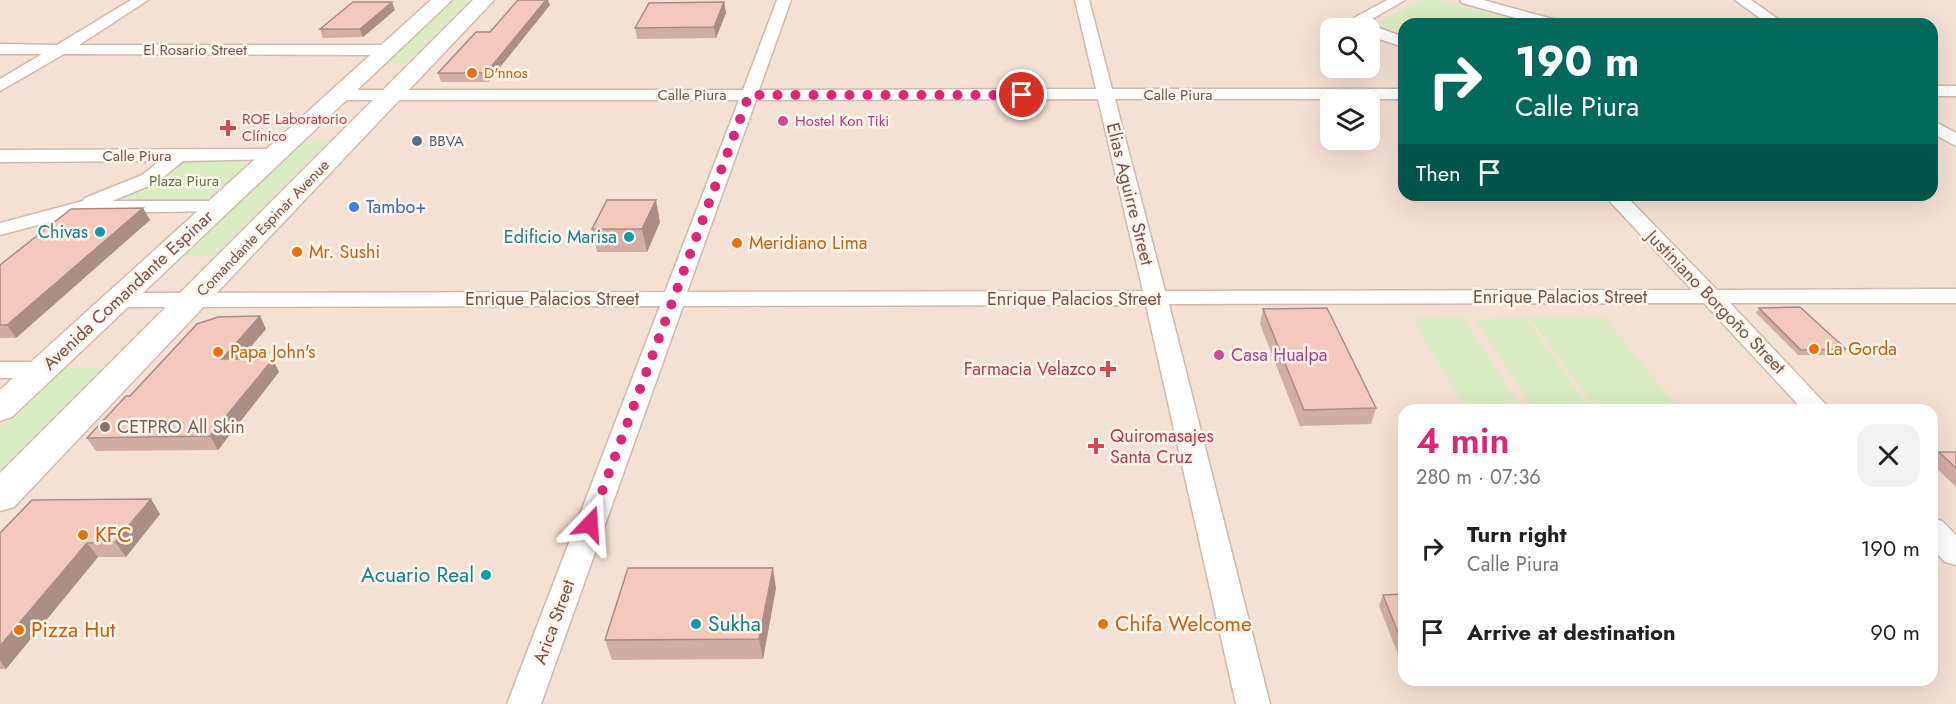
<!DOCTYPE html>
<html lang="en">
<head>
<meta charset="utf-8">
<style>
	body { margin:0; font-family:Jost,sans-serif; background:#f2f2f2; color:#222; height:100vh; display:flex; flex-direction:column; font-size:22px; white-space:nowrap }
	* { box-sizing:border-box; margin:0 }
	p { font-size:20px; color:#767676 }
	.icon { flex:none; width:33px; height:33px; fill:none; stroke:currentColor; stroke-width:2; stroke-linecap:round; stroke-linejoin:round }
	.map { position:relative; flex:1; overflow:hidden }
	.side { position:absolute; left:1398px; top:404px; width:540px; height:282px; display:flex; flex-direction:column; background:#fff; border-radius:18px; box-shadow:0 6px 24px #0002 }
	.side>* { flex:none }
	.top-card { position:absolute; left:1398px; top:18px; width:540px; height:183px; border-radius:18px; box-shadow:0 6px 24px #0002; background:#00695c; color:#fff; overflow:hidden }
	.tools { position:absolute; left:1320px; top:18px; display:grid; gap:12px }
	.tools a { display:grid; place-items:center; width:60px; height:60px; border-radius:12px; background:#fff; box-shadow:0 6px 24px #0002; font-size:30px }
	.pin { position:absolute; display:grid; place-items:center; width:51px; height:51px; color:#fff; margin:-26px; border:3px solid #fff; border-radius:50%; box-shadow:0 2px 6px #0007 }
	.me { position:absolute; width:66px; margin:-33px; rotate:20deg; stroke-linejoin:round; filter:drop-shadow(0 0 4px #0008) }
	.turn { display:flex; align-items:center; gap:21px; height:126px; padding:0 18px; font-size:27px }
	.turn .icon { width:78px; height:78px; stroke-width:2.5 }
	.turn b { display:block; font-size:42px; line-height:51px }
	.then { display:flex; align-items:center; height:57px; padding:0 18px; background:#0003; gap:12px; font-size:22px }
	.round { display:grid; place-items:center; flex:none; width:63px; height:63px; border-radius:18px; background:#f2f2f2 }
	.head { display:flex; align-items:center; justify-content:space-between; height:102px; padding:0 18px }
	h1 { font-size:36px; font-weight:600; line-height:45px; color:#db2777 }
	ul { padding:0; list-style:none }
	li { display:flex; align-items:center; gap:18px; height:84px; padding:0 18px }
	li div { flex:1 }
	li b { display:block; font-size:22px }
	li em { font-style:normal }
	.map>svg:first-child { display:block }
	.residential { fill:#f5e0d4; fill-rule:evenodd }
	.green { fill:#dbecc3 }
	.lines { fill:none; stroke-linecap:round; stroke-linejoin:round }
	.minor-casing { stroke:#d2b8ad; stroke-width:3 }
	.secondary-casing { stroke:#d8b8ad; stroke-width:3 }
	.minor { fill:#fff; fill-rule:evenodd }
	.secondary { fill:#fff; fill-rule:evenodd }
	.wall { fill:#d2ada2 }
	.shaded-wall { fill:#ab8d84 }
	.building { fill:#f4c9bc; stroke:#ab8d84; stroke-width:1.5 }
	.route { stroke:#db2777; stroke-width:10; stroke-dasharray:0 18 }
	.food-dot { fill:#e8710a; stroke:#fff5ed; stroke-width:2 }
	.hotel-dot { fill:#d1479c; stroke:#fff5ed; stroke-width:2 }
	.health-dot { fill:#e0444e; stroke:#fff5ed; stroke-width:2 }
	.service-dot { fill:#5c6f8a; stroke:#fff5ed; stroke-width:2 }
	.shop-dot { fill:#3f7fe0; stroke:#fff5ed; stroke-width:2 }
	.culture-dot { fill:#0f9aa8; stroke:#fff5ed; stroke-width:2 }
	.education-dot { fill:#8d6e63; stroke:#fff5ed; stroke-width:2 }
	.labels { text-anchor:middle; stroke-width:5; stroke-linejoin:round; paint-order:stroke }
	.far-street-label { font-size:15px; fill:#785249; stroke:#fff5ed }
	.far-food-label { font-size:15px; fill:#c56008; stroke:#fff5ed; text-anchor:start }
	.far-health-label { font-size:15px; fill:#be3a42; stroke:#fff5ed; text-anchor:start }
	.far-hotel-label { font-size:15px; fill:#b23c85; stroke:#fff5ed; text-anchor:start }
	.far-service-label { font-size:15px; fill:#4e5e75; stroke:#fff5ed; text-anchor:start }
	.far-park-label { font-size:15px; fill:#59793d; stroke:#fff5ed }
	.street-label { font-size:18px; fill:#785249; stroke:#fff5ed }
	.shop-label { font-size:18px; fill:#366cbe; stroke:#fff5ed; text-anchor:start }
	.culture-label { font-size:18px; fill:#0d838f; stroke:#fff5ed; text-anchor:end }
	.food-label { font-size:18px; fill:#c56008; stroke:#fff5ed; text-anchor:start }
	.hotel-label { font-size:18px; fill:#b23c85; stroke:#fff5ed; text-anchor:start }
	.health-label { font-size:18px; fill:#be3a42; stroke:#fff5ed; text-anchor:end }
	.education-label { font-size:18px; fill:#785e54; stroke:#fff5ed; text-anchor:start }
	.near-food-label { font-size:21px; fill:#c56008; stroke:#fff5ed; text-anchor:start }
	.near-culture-label { font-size:21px; fill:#0d838f; stroke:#fff5ed; text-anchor:end }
</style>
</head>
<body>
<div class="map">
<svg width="1956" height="704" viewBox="0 0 1956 704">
	<rect width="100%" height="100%" fill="#fdf0e6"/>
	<!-- residential -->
	<path class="residential" d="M0,0H1956V704H0ZM1404,24H1932V195H1404ZM1330,28H1370V68H1330ZM1330,100H1370V140H1330ZM1404,410H1932V680H1404Z"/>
	<!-- green -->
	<g class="green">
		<polygon points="447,0 469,0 406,63 380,64"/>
		<polygon points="1421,0 1439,0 1529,24 1404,24 1404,34 1373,25"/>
		<polygon points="329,140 213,256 179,256 300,141"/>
		<polygon points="174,159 240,159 248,165 210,198 196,204 121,204"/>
		<polygon points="1412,317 1463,317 1522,409 1465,409"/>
		<polygon points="1604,317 1679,409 1596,409 1530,318"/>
		<polygon points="1526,318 1590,409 1534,409 1475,319"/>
		<polygon points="63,368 103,368 0,471 0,428"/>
	</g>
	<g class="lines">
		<!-- minor casing -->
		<g class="minor-casing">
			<g id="minor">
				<polygon points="131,0 148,0 79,45 389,45 397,50 389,55 64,54 0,91 0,79 42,54 0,54 0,44 57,45"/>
				<path d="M777,0H791L759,90L1096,89L1075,0H1089L1112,89H1404V99H1115L1165,291L1692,290L1604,195H1625L1717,290L1956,289V303H1730L1831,410H1803L1704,303L1169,304L1270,704H1236L1146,305L683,306L541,704H507L660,306L118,307L110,305L107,300L110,295L118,293L665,292L739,100H340L332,95L340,90H743ZM1098,99L1143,291L687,292L756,100Z"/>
				<polygon points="1387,0 1405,0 1365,23 1404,37 1404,47 1370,36 1370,28 1353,28 1350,25 1352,19"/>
				<polygon points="1460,0 1483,0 1560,21 1562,24 1538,24 1462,3"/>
				<polygon points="1735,0 1751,0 1785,24 1768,24"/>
				<rect x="1932" y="86" width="24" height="10"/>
				<polygon points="1932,120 1956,133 1956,146 1932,133"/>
				<polygon points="273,149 280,151 282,155 280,159 183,161 156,183 112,201 218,201 225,203 228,207 225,211 83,213 0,235 0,223 83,201 85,198 142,175 160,161 0,162 0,150"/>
				<polygon points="0,362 41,362 50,365 53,370 50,375 41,378 0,378"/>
				<polygon points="1932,518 1942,521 1956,535 1956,565 1945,562 1932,548"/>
			</g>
		</g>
		<!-- secondary casing -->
		<g class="secondary-casing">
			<g id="secondary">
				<polygon points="431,0 452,0 12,417 0,421 0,390"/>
				<polygon points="473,0 494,0 14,507 0,511 0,473"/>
			</g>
		</g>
		<!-- minor -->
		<use href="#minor" class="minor"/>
		<!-- secondary -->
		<use href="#secondary" class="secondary"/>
	</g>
	<!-- wall -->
	<g class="wall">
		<polygon points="518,0 548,0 550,5 488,82 441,82 438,73 490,32"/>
		<polygon points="724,2 726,13 716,38 637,39 635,28"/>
		<polygon points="395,10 363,37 323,38 320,29"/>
		<polygon points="143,208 150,220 16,338 0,338 0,265"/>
		<polygon points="660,222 647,252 597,252 592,229"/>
		<polygon points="1759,308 1846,349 1842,355 1798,355 1756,313"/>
		<polygon points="1263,309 1376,408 1371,424 1300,426 1260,324"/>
		<polygon points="260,316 266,329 240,359 279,372 218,450 96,451 87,438"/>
		<polygon points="1939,452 1956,452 1956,487 1932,464 1932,462"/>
		<polygon points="160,514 126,557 98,557 6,669 0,669 0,533"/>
		<polygon points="776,588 763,659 612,660 605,640"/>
		<polygon points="1404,594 1404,656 1399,657 1379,606 1383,595"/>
	</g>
	<!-- shaded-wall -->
	<g class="shaded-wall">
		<polygon points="546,0 548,0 550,5 488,82 486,73"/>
		<polygon points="392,2 395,10 363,37 360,29"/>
		<polygon points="724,2 726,13 716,38 714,27"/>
		<polygon points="656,200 660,222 647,252 642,229"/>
		<polygon points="143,208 150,220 16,338 7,325"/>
		<polygon points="260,316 266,329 229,372 222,359"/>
		<polygon points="273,359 279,372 218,450 210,436"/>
		<polygon points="151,499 160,514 126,557 115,542"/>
		<polygon points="87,543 98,557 6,669 0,661 0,646"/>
		<polygon points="773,568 776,588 763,659 759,639"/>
	</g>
	<!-- building -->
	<g class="building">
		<polygon points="518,0 546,0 486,73 438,73 476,32 490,32"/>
		<polygon points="353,2 392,2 360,29 320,29"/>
		<polygon points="724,2 714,27 635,28 649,3"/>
		<polygon points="607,200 656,200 642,229 592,229"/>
		<polygon points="143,208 7,325 0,325 0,265 71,209"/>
		<polygon points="1800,307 1846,349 1801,350 1759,308"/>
		<polygon points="1327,308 1376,408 1304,410 1263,309"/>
		<polygon points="260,316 222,359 273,359 210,436 87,438 126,396 130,396 197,324 218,317"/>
		<polygon points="1939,452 1956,452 1956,468"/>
		<polygon points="151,499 115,542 87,543 0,646 0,533 32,500"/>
		<polygon points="628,568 773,568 759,639 605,640"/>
		<polygon points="1404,594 1404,645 1403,645 1383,595"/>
	</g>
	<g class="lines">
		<!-- route -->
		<polyline class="route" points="590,524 749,95 1022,95"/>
	</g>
	<!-- markers -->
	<g class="food-dot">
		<circle cx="472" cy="73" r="6"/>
		<circle cx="737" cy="243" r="6"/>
		<circle cx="297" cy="252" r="6"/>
		<circle cx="1814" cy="349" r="6"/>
		<circle cx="218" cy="352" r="6"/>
		<circle cx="83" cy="535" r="6"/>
		<circle cx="1103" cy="624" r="6"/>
		<circle cx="19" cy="630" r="6"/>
	</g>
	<g class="hotel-dot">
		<circle cx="783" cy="121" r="6"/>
		<circle cx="1219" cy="355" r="6"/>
	</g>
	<g class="health-dot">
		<path d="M225 119h6v6h6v6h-6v6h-6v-6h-6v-6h6z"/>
		<path d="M1105 360h6v6h6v6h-6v6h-6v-6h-6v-6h6z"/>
		<path d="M1093 437h6v6h6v6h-6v6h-6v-6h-6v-6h6z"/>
	</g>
	<circle class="service-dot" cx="417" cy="141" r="6"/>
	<circle class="shop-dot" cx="354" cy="207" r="6"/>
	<g class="culture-dot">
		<circle cx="100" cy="232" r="6"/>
		<circle cx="629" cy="237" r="6"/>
		<circle cx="486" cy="575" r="6"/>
		<circle cx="696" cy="624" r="6"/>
	</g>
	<circle class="education-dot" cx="105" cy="427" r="6"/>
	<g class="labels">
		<!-- far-street labels -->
		<g class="far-street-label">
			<text x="195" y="55">El Rosario Street</text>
			<text x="692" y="100">Calle Piura</text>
			<text x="1178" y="100">Calle Piura</text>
			<text x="137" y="161">Calle Piura</text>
			<text transform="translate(263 228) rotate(-46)" y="5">Comandante Espinar Avenue</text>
		</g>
		<!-- far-food labels -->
		<g class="far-food-label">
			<text x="484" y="78">D'nnos</text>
		</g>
		<!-- far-health labels -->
		<g class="far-health-label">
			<text x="242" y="124">ROE Laboratorio<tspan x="242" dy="17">Clínico</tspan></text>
		</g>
		<!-- far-hotel labels -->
		<g class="far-hotel-label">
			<text x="795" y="126">Hostel Kon Tiki</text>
		</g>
		<!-- far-service labels -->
		<g class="far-service-label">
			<text x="429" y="146">BBVA</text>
		</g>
		<!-- far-park labels -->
		<g class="far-park-label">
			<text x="184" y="186">Plaza Piura</text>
		</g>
		<!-- street labels -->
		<g class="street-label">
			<text transform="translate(1130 194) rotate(76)" y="6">Elias Aguirre Street</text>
			<text transform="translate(128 290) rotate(-43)" y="6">Avenida Comandante Espinar</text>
			<text x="1560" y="303">Enrique Palacios Street</text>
			<text x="552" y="305">Enrique Palacios Street</text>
			<text x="1074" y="305">Enrique Palacios Street</text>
			<text transform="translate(1716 302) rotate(46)" y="6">Justiniano Borgoño Street</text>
			<text transform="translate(554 622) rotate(-70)" y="6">Arica Street</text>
		</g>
		<!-- shop labels -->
		<g class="shop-label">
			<text x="366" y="213">Tambo+</text>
		</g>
		<!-- culture labels -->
		<g class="culture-label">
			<text x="88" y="238">Chivas</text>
			<text x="617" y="243">Edificio Marisa</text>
		</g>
		<!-- food labels -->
		<g class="food-label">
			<text x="749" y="249">Meridiano Lima</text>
			<text x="309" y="258">Mr. Sushi</text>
			<text x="1826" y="355">La Gorda</text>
			<text x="230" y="358">Papa John's</text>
		</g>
		<!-- hotel labels -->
		<g class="hotel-label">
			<text x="1231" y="361">Casa Hualpa</text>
		</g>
		<!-- health labels -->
		<g class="health-label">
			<text x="1096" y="375">Farmacia Velazco</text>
			<text x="1110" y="442" text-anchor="start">Quiromasajes<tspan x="1110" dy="21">Santa Cruz</tspan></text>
		</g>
		<!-- education labels -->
		<g class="education-label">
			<text x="117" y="433">CETPRO All Skin</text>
		</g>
		<!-- near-food labels -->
		<g class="near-food-label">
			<text x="95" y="542">KFC</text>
			<text x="1115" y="631">Chifa Welcome</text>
			<text x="31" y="637">Pizza Hut</text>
		</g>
		<!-- near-culture labels -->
		<g class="near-culture-label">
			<text x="474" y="582">Acuario Real</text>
			<text x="708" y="631" text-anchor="start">Sukha</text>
		</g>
	</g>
</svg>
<div class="tools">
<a><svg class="icon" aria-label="search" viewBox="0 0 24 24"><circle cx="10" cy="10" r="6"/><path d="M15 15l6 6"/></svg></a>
<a><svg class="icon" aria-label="layers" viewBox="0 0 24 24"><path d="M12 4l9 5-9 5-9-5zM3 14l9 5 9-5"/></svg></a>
</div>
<div class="pin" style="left:1022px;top:95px;background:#d93025"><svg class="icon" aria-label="arrive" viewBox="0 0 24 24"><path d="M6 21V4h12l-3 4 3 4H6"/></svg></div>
<svg class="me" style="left:590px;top:524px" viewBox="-20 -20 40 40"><path d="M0-17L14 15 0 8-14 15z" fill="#db2777" stroke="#fff" stroke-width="4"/></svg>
<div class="top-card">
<div class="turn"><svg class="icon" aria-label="right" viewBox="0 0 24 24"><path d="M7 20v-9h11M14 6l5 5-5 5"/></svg><div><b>190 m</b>Calle Piura</div></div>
<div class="then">Then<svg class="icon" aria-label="arrive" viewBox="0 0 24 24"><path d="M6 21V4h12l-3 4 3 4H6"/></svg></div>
</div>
<section class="side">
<div class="head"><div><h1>4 min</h1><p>280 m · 07:36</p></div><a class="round"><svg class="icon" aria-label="close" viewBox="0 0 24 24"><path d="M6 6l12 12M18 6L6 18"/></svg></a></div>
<ul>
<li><svg class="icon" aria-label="right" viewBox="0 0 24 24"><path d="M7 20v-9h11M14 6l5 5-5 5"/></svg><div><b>Turn right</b><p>Calle Piura</p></div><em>190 m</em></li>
<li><svg class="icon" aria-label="arrive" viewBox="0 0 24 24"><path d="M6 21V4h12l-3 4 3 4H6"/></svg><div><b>Arrive at destination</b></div><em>90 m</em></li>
</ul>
</section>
</div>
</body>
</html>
